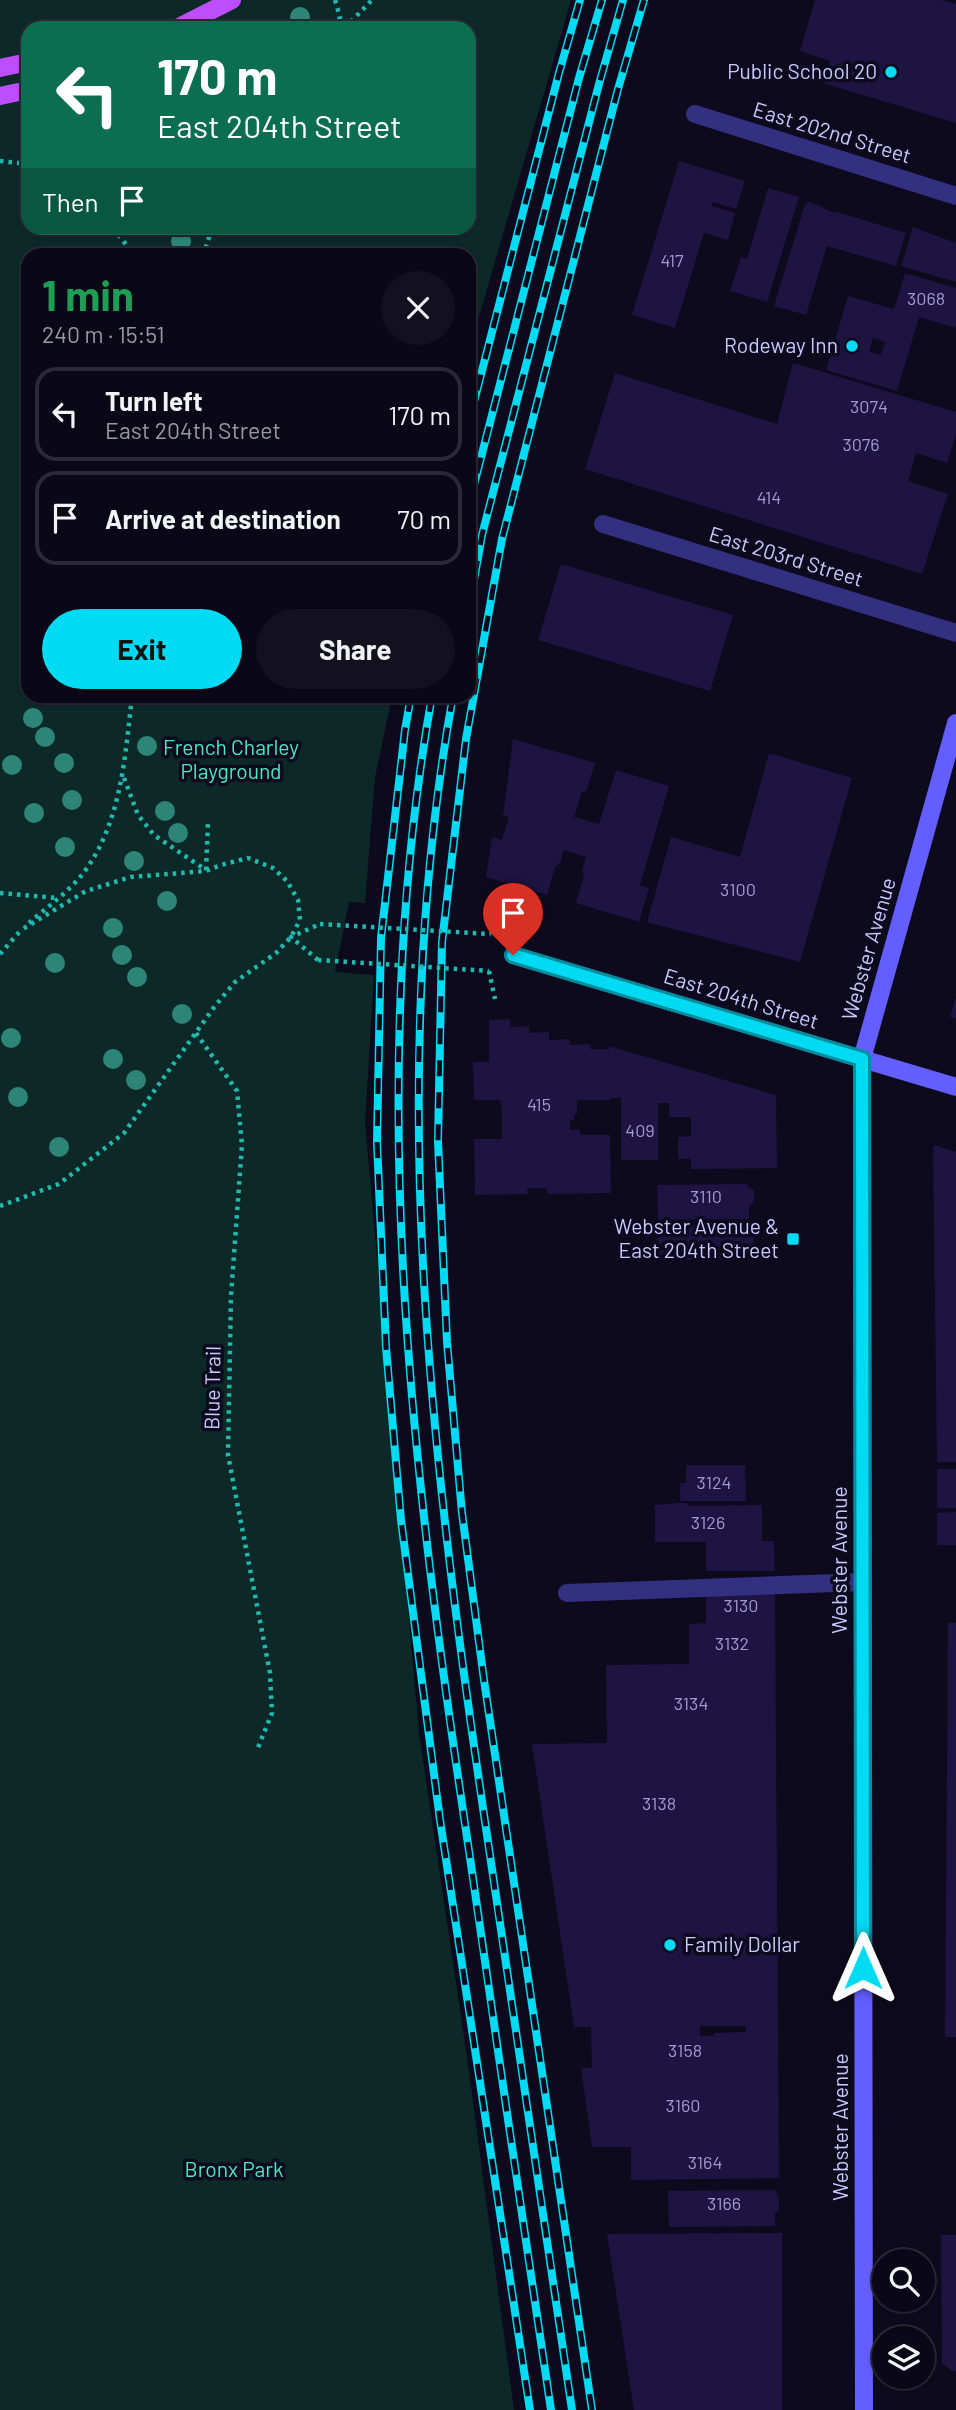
<!DOCTYPE html>
<html lang="en">
<head>
<meta charset="utf-8">
<style>
	body { margin:0; font-family:Barlow,sans-serif; background:#13111f; color:#f1f3f6; height:100vh; display:flex; flex-direction:column; font-size:26px; white-space:nowrap }
	* { box-sizing:border-box; margin:0 }
	p { font-size:23px; color:#999aa1 }
	.icon { flex:none; width:38px; height:38px; fill:none; stroke:currentColor; stroke-width:2; stroke-linecap:round; stroke-linejoin:round }
	.map { position:relative; flex:1; overflow:hidden }
	.details { position:absolute; left:21px; top:248px; width:455px; height:455px; display:flex; flex-direction:column; background:#0a0816; border-radius:21px; box-shadow:0 2px 5px #0004,0 0 0 2px #2a2935 }
	.details>* { flex:none }
	.top-card { position:absolute; left:21px; top:21px; width:455px; height:214px; border-radius:21px; box-shadow:0 2px 5px #0004,0 0 0 2px #2a2935; background:#0b6e4f; color:#fff; overflow:hidden }
	.controls { position:absolute; left:872px; top:2249px; display:grid; gap:14px }
	.controls a { display:grid; place-items:center; width:63px; height:63px; border-radius:50%; background:#0a0816; box-shadow:0 2px 5px #0004,0 0 0 2px #2a2935; font-size:35px }
	.pin { position:absolute; display:grid; place-items:center; width:60px; height:60px; color:#fff; margin:-72px -30px; border-radius:50% 50% 50% 0; rotate:-45deg; box-shadow:0 0 7px #0007 }
	.pin .icon { rotate:45deg }
	.me { position:absolute; width:77px; margin:-38px; rotate:0deg; stroke-linejoin:round; filter:drop-shadow(0 0 5px #0008) }
	.turn { display:flex; align-items:center; gap:24px; height:147px; padding:0 21px; font-size:32px }
	.turn .icon { width:91px; height:91px; stroke-width:2.5 }
	.turn b { display:block; font-size:49px; line-height:60px }
	.then { display:flex; align-items:center; height:66px; padding:0 21px; background:#0003; gap:14px; font-size:26px }
	.round { display:grid; place-items:center; flex:none; width:74px; height:74px; border-radius:37px; background:#13111f }
	.head { display:flex; align-items:center; justify-content:space-between; height:119px; padding:0 21px }
	h1 { font-size:42px; font-weight:700; line-height:52px; color:#1e9e55 }
	.primary-button { display:flex; gap:14px; margin-top:auto; padding:14px 21px }
	.primary-button a { flex:1; height:80px; border-radius:42px; background:#00daf2; color:#111; font-size:28px; font-weight:700; line-height:80px; text-align:center }
	.primary-button a+a { background:#13111f; color:#f1f3f6 }
	ul { padding:0; list-style:none }
	li { display:flex; align-items:center; gap:21px; height:94px; margin:0 14px 10px; padding:0 7px; border:4px solid #2a2935; border-radius:21px }
	li div { flex:1 }
	li b { display:block; font-size:26px }
	li em { font-style:normal }
	.map>svg:first-child { display:block }
	.green { fill:#0c2928; fill-rule:evenodd }
	.building { fill:#1d1441; fill-rule:evenodd }
	.lines { fill:none; stroke-linecap:round; stroke-linejoin:round }
	.path { stroke:#21b9af; stroke-width:4.5; stroke-dasharray:3.5 5; stroke-linecap:butt }
	.service { stroke:#333082; stroke-width:18 }
	.minor { stroke:#333082; stroke-width:18 }
	.secondary { stroke:#625eff; stroke-width:18 }
	.primary { stroke:#bd4eff; stroke-width:18 }
	.rail-casing { stroke:#00daf2; stroke-width:8 }
	.rail { stroke:#0d0a1e; stroke-width:5; stroke-dasharray:16; stroke-linecap:butt }
	.path-bridge { stroke:#21b9af; stroke-width:4.5; stroke-dasharray:3.5 5; stroke-linecap:butt }
	.tree { fill:#2d8578 }
	.route-casing { stroke:#008e9d; stroke-width:18 }
	.route { stroke:#00daf2; stroke-width:12 }
	.poi-dot { fill:#00daf2; stroke:#0d0a1e; stroke-width:2.5 }
	.labels { text-anchor:middle; stroke-width:7; stroke-linejoin:round; paint-order:stroke }
	.number-label { font-size:18px; fill:#a19ad0 }
	.poi-label { font-size:21px; fill:#cdc7ff; stroke:#0d0a1e; text-anchor:end }
	.street-label { font-size:21px; fill:#cdc7ff; stroke:#0d0a1e }
	.park-label { font-size:21px; fill:#48eac1; stroke:#0d0a1e }
</style>
</head>
<body>
<div class="map">
<svg width="956" height="2410" viewBox="0 0 956 2410">
	<rect width="100%" height="100%" fill="#0d0a1e"/>
	<!-- green -->
	<path class="green" d="M0,0H571L469,351V256H28V696L392,697L375,777L365,903L349,902L335,972L374,975L365,1122L419,1733L467,2057L514,2410H0ZM28,28H469V228H28Z"/>
	<!-- building -->
	<g class="building">
		<polygon points="815,0 942,0 956,4 956,123 823,83 830,61 800,51"/>
		<polygon points="679,161 745,181 736,209 713,202 712,206 735,213 728,240 704,233 675,328 632,315"/>
		<polygon points="768,188 799,197 767,302 730,291 741,257 747,259"/>
		<polygon points="810,202 837,214 837,212 906,233 896,266 827,246 806,315 774,306 805,204"/>
		<polygon points="913,227 956,243 956,282 901,266"/>
		<path d="M905,273L956,288V328L919,317L897,391L826,370L848,296L894,309ZM873,338L885,342L881,355L869,351Z"/>
		<polygon points="793,363 956,412 956,434 947,463 916,453 908,481 948,494 922,574 585,469 615,373 777,424"/>
		<polygon points="561,564 733,615 710,691 538,640"/>
		<polygon points="513,739 595,763 586,792 582,791 574,817 599,824 616,770 669,786 640,885 649,888 639,922 576,903 584,875 582,870 586,857 564,850 560,863 555,867 547,895 486,877 492,837 502,840 509,817 503,816"/>
		<polygon points="769,753 852,778 800,962 647,922 671,837 740,857"/>
		<polygon points="955,999 956,999 956,1019 950,1017"/>
		<polygon points="510,1019 510,1027 529,1026 529,1033 549,1032 549,1040 570,1039 570,1045 590,1044 590,1049 609,1049 609,1046 776,1095 777,1168 691,1169 691,1159 678,1159 678,1137 691,1136 691,1117 669,1117 669,1103 658,1103 658,1160 621,1160 621,1098 610,1098 610,1100 577,1100 577,1114 574,1114 574,1120 570,1120 570,1130 579,1129 581,1135 610,1135 611,1193 547,1194 547,1188 527,1188 528,1194 475,1195 474,1139 502,1139 502,1110 500,1100 474,1100 473,1062 489,1062 489,1020"/>
		<polygon points="933,1145 956,1152 956,1462 937,1462"/>
		<polygon points="748,1184 748,1187 754,1191 754,1202 749,1206 749,1219 658,1220 657,1185"/>
		<polygon points="748,1225 754,1232 754,1242 749,1247 749,1260 658,1260 657,1226"/>
		<polygon points="686,1465 745,1465 746,1501 680,1501 680,1483 686,1483"/>
		<rect x="937" y="1469" width="19" height="39"/>
		<polygon points="676,1503 685,1503 691,1506 762,1505 762,1541 774,1541 775,1571 706,1571 706,1542 655,1542 655,1505"/>
		<polygon points="956,1512 956,1545 937,1545 937,1513"/>
		<path d="M775,1593L779,2178L631,2180V2147H592L581,2068H592L591,2027H574L532,1744L607,1743L606,1665L689,1664V1624L706,1623V1594ZM700,2026H746V2032L714,2033V2036H700Z"/>
		<polygon points="948,1623 956,1623 956,2037 945,2037"/>
		<polygon points="775,2190 779,2198 779,2210 775,2213 775,2226 669,2227 668,2191"/>
		<polygon points="782,2233 782,2410 634,2410 607,2234"/>
		<polygon points="941,2235 956,2235 956,2371 952,2371 942,2363"/>
	</g>
	<g class="lines">
		<!-- path -->
		<g class="path">
			<polyline points="335,0 340,17 336,28"/>
			<polyline points="345,28 372,0"/>
			<polyline points="0,161 28,164"/>
			<polyline points="113,228 135,256"/>
			<polyline points="203,256 212,228"/>
			<polyline points="124,778 138,815 154,835 206,870"/>
			<polyline points="206,870 208,823"/>
			<polyline points="0,893 57,898"/>
			<path d="M29,923C46,908 67,893 81,876C121,826 125,758 132,696"/>
			<polyline points="491,934 502,901"/>
			<polyline points="0,954 22,929"/>
			<polyline points="318,960 291,937 320,924"/>
			<polyline points="489,971 495,999"/>
			<polyline points="196,1033 237,1091 242,1145 231,1296 228,1455 270,1673 272,1713 257,1750"/>
			<polyline points="0,1206 59,1184 124,1133 215,1006 235,982 276,953 291,937 300,920 298,900 287,881 273,868 248,858 221,865 206,871 131,877 86,891 21,930"/>
		</g>
		<!-- service -->
		<polyline class="service" points="567,1593 862,1582"/>
		<!-- minor -->
		<g class="minor">
			<polyline points="695,114 956,196"/>
			<polyline points="603,524 956,633"/>
			<polyline points="513,955 795,1039"/>
		</g>
		<!-- secondary -->
		<g class="secondary">
			<polyline points="795,1039 956,1087"/>
			<polyline points="864,2410 862,1059 956,723"/>
		</g>
		<!-- primary -->
		<g class="primary">
			<polyline points="177,28 232,0"/>
			<polyline points="0,68 28,62"/>
			<polyline points="0,96 28,90"/>
		</g>
		<!-- rail casing -->
		<g class="rail-casing">
			<g id="rail">
				<polyline points="469,421 559,73 580,0"/>
				<polyline points="469,504 579,78 602,0"/>
				<polyline points="469,608 482,535 599,84 623,0"/>
				<polyline points="411,696 405,730 381,938 377,1142 386,1347 401,1520 440,1820 530,2410"/>
				<path d="M432,696C364,1077 411,1465 468,1844C495,2033 523,2221 551,2410"/>
				<path d="M453,696C384,1076 431,1458 487,1835C515,2027 544,2218 572,2410"/>
				<polyline points="592,2410 484,1680 462,1513 447,1342 438,1141 442,942 466,739 502,539 618,89 644,0"/>
			</g>
		</g>
		<!-- rail -->
		<use href="#rail" class="rail"/>
		<!-- path-bridge -->
		<g class="path-bridge">
			<polyline points="320,924 491,934"/>
			<polyline points="318,960 489,971"/>
		</g>
	</g>
	<!-- trees -->
	<g class="tree">
		<circle cx="300" cy="17" r="10"/>
		<circle cx="181" cy="241" r="10"/>
		<circle cx="33" cy="718" r="10"/>
		<circle cx="45" cy="737" r="10"/>
		<circle cx="147" cy="746" r="10"/>
		<circle cx="64" cy="763" r="10"/>
		<circle cx="12" cy="765" r="10"/>
		<circle cx="72" cy="800" r="10"/>
		<circle cx="165" cy="811" r="10"/>
		<circle cx="34" cy="813" r="10"/>
		<circle cx="178" cy="833" r="10"/>
		<circle cx="65" cy="847" r="10"/>
		<circle cx="134" cy="861" r="10"/>
		<circle cx="167" cy="901" r="10"/>
		<circle cx="113" cy="928" r="10"/>
		<circle cx="122" cy="955" r="10"/>
		<circle cx="55" cy="963" r="10"/>
		<circle cx="137" cy="977" r="10"/>
		<circle cx="182" cy="1014" r="10"/>
		<circle cx="11" cy="1038" r="10"/>
		<circle cx="113" cy="1059" r="10"/>
		<circle cx="136" cy="1080" r="10"/>
		<circle cx="18" cy="1097" r="10"/>
		<circle cx="59" cy="1147" r="10"/>
	</g>
	<g class="lines">
		<!-- route casing -->
		<g class="route-casing">
			<polyline id="route" points="513,955 862,1059 863,1968"/>
		</g>
		<!-- route -->
		<use href="#route" class="route"/>
	</g>
	<!-- markers -->
	<g class="poi-dot">
		<circle cx="891" cy="72" r="7"/>
		<circle cx="852" cy="346" r="7"/>
		<rect x="786" y="1232" width="14" height="14" rx="3.5"/>
		<circle cx="670" cy="1945" r="7"/>
	</g>
	<g class="labels">
		<!-- number labels -->
		<g class="number-label">
			<text x="672" y="267">417</text>
			<text x="926" y="305">3068</text>
			<text x="869" y="413">3074</text>
			<text x="861" y="451">3076</text>
			<text x="769" y="504">414</text>
			<text x="738" y="896">3100</text>
			<text x="539" y="1111">415</text>
			<text x="640" y="1137">409</text>
			<text x="706" y="1203">3110</text>
			<text x="714" y="1489">3124</text>
			<text x="708" y="1529">3126</text>
			<text x="741" y="1612">3130</text>
			<text x="732" y="1650">3132</text>
			<text x="691" y="1710">3134</text>
			<text x="659" y="1810">3138</text>
			<text x="685" y="2057">3158</text>
			<text x="683" y="2112">3160</text>
			<text x="705" y="2169">3164</text>
			<text x="724" y="2210">3166</text>
		</g>
		<!-- poi labels -->
		<g class="poi-label">
			<text x="877" y="79">Public School 20</text>
			<text x="838" y="353">Rodeway Inn</text>
			<text x="779" y="1234">Webster Avenue &amp;<tspan x="779" dy="24">East 204th Street</tspan></text>
			<text x="684" y="1952" text-anchor="start">Family Dollar</text>
		</g>
		<!-- street labels -->
		<g class="street-label">
			<text transform="translate(832 133) rotate(17)" y="7">East 202nd Street</text>
			<text transform="translate(786 557) rotate(17)" y="7">East 203rd Street</text>
			<text transform="translate(869 949) rotate(-74)" y="7">Webster Avenue</text>
			<text transform="translate(741 999) rotate(17)" y="7">East 204th Street</text>
			<text transform="translate(213 1388) rotate(-89)" y="7">Blue Trail</text>
			<text transform="translate(840 1560) rotate(-90)" y="7">Webster Avenue</text>
			<text transform="translate(841 2127) rotate(-90)" y="7">Webster Avenue</text>
		</g>
		<!-- park labels -->
		<g class="park-label">
			<text x="231" y="755">French Charley<tspan x="231" dy="24">Playground</tspan></text>
			<text x="234" y="2177">Bronx Park</text>
		</g>
	</g>
</svg>
<div class="controls">
<a><svg class="icon" aria-label="search" viewBox="0 0 24 24"><circle cx="10" cy="10" r="6"/><path d="M15 15l6 6"/></svg></a>
<a><svg class="icon" aria-label="layers" viewBox="0 0 24 24"><path d="M12 4l9 5-9 5-9-5zM3 14l9 5 9-5"/></svg></a>
</div>
<div class="pin" style="left:513px;top:955px;background:#d93025"><svg class="icon" aria-label="arrive" viewBox="0 0 24 24"><path d="M6 21V4h12l-3 4 3 4H6"/></svg></div>
<svg class="me" style="left:863px;top:1968px" viewBox="-20 -20 40 40"><path d="M0-17L14 15 0 8-14 15z" fill="#00daf2" stroke="#fff" stroke-width="4"/></svg>
<div class="top-card">
<div class="turn"><svg class="icon" aria-label="left" viewBox="0 0 24 24"><path d="M17 20v-9H6M10 6l-5 5 5 5"/></svg><div><b>170 m</b>East 204th Street</div></div>
<div class="then">Then<svg class="icon" aria-label="arrive" viewBox="0 0 24 24"><path d="M6 21V4h12l-3 4 3 4H6"/></svg></div>
</div>
<section class="details">
<div class="head"><div><h1>1 min</h1><p>240 m · 15:51</p></div><a class="round"><svg class="icon" aria-label="close" viewBox="0 0 24 24"><path d="M6 6l12 12M18 6L6 18"/></svg></a></div>
<ul>
<li><svg class="icon" aria-label="left" viewBox="0 0 24 24"><path d="M17 20v-9H6M10 6l-5 5 5 5"/></svg><div><b>Turn left</b><p>East 204th Street</p></div><em>170 m</em></li>
<li><svg class="icon" aria-label="arrive" viewBox="0 0 24 24"><path d="M6 21V4h12l-3 4 3 4H6"/></svg><div><b>Arrive at destination</b></div><em>70 m</em></li>
</ul>
<div class="primary-button"><a>Exit</a><a>Share</a></div>
</section>
</div>
</body>
</html>
